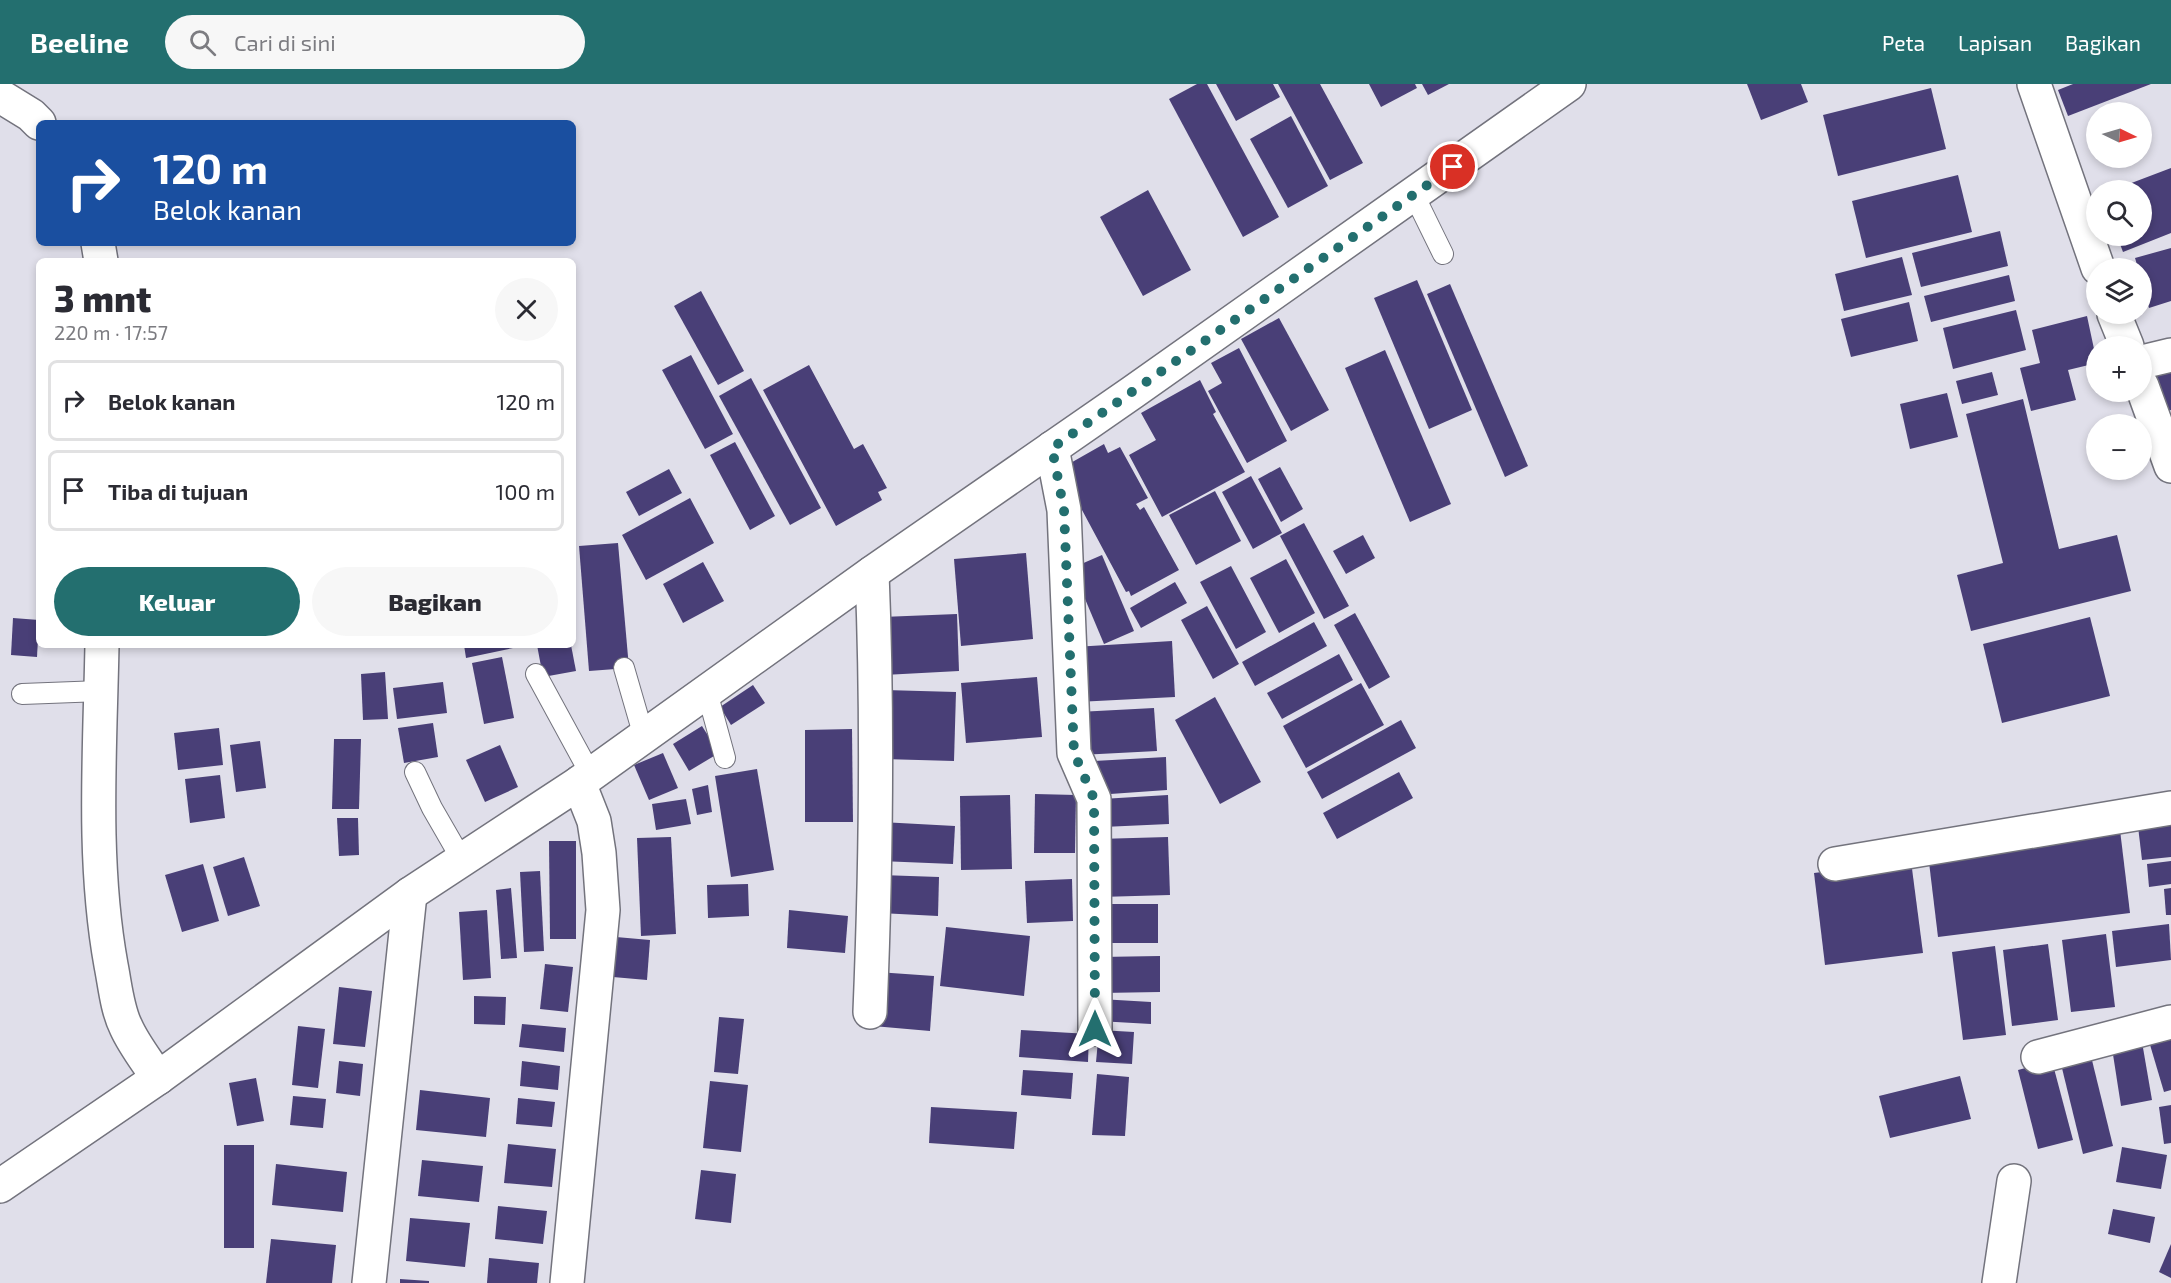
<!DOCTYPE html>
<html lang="id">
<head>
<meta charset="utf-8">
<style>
	body { margin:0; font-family:"Exo 2",sans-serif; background:#f7f7f7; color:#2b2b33; height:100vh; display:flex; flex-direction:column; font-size:22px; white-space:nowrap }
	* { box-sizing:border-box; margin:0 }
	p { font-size:20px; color:#7c7c81 }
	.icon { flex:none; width:33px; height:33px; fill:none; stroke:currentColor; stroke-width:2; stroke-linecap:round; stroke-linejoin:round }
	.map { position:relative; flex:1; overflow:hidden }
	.side { position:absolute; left:36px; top:174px; width:540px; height:390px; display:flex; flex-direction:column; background:#fff; border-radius:9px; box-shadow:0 3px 9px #0003 }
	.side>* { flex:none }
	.hud { position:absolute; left:36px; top:36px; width:540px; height:126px; border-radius:9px; box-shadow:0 3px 9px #0003; background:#1a4fa0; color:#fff; overflow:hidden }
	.needle { width:39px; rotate:95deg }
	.controls { position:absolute; left:2086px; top:18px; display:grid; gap:12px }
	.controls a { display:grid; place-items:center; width:66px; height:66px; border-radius:50%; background:#fff; box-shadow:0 3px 9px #0003; font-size:30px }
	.pin { position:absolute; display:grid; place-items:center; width:51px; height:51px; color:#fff; margin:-26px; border:3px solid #fff; border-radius:50%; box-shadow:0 2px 6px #0007 }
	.me { position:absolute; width:66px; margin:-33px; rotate:0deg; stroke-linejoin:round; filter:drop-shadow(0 0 4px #0008) }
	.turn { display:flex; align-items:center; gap:21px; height:126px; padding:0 18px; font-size:27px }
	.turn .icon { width:78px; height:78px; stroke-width:2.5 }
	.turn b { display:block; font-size:42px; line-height:51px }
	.round { display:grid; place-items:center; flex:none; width:63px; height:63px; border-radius:32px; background:#f7f7f7 }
	.head { display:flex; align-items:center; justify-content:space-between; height:102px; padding:0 18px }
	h1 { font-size:36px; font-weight:800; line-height:45px }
	.action { display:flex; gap:12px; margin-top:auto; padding:12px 18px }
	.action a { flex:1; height:69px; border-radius:36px; background:#236f6f; color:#fff; font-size:24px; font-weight:800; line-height:69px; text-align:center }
	.action a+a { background:#f7f7f7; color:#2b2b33 }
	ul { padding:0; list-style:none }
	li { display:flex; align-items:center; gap:18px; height:81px; margin:0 12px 9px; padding:0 6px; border:3px solid #e1e1e2; border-radius:9px }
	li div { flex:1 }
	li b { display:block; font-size:22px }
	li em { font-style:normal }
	header { display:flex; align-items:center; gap:36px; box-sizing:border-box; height:84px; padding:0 30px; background:#236f6f; color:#fff }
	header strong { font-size:28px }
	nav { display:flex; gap:33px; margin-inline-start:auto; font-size:21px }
	.search { width:420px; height:54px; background:#f7f7f7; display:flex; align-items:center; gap:15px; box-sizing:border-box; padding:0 21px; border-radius:33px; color:#7c7c81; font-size:22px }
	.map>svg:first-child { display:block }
	.building { fill:#493f77 }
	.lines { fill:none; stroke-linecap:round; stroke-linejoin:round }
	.lane-casing { stroke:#73737d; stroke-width:22 }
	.street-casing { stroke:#73737d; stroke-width:36 }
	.secondary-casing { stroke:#73737d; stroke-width:36 }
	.primary-casing { stroke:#73737d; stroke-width:36 }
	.lane { stroke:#fff; stroke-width:20 }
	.street { stroke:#fff; stroke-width:33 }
	.secondary { stroke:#fff; stroke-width:33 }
	.primary { stroke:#fff; stroke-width:33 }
	.route { stroke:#236f6f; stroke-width:10; stroke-dasharray:0 18 }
</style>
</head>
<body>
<header>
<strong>Beeline</strong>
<div class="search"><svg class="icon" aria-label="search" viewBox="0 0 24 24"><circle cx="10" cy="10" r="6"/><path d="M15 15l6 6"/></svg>Cari di sini</div>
<nav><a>Peta</a><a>Lapisan</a><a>Bagikan</a></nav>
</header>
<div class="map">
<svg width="2171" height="1199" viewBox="0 0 2171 1199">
	<rect width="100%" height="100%" fill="#e0dfea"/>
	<!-- building -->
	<g class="building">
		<polygon points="1197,0 1207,0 1279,133 1243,153 1169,15"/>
		<polygon points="1216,0 1273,0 1280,13 1236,37"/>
		<polygon points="1278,0 1320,0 1363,79 1330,96"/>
		<polygon points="1369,0 1415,0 1417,4 1381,23"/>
		<polygon points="1422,0 1449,0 1428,11"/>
		<polygon points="1747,0 1801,0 1808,18 1761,36"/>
		<polygon points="2073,0 2151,0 2068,32 2058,6"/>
		<polygon points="1931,4 1946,65 1838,92 1823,31"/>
		<polygon points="1291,32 1328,102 1288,124 1250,55"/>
		<polygon points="2171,84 2171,149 2123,168 2117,152 2142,152 2142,106 2113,106"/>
		<polygon points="1958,91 1972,148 1866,174 1852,117"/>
		<polygon points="1148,106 1191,186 1143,212 1100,133"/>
		<polygon points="2000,147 2008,182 1921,203 1912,169"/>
		<polygon points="2171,164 2171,217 2149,224 2142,200 2142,184 2138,184 2135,174"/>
		<polygon points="1902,173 1912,211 1844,227 1835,190"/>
		<polygon points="2009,191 2015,217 1931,238 1924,212"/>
		<polygon points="1417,196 1472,326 1429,345 1374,214"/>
		<polygon points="1450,200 1528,382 1505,393 1427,210"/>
		<polygon points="701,207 744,287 718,301 674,222"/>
		<polygon points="1909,218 1918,257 1851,273 1841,235"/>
		<polygon points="2016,226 2026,266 1953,285 1943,244"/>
		<polygon points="2087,232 2097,279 2068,286 2076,316 2031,327 2020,284 2040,279 2032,246"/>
		<polygon points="1279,234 1329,326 1291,347 1241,255"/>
		<polygon points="1239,264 1287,357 1247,379 1208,307 1222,299 1211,279"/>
		<polygon points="1385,266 1451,420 1410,438 1345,284"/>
		<polygon points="691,271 733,350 705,365 662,286"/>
		<polygon points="2171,279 2171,326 2165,328 2154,284"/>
		<polygon points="809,281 854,365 863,360 887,404 878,408 882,416 836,442 763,306"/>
		<polygon points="1992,288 1998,311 1962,320 1956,297"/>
		<polygon points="751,294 821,424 790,441 719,312"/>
		<polygon points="1200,296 1216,328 1213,330 1245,388 1162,433 1129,371 1156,356 1141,329"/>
		<polygon points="1947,309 1958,353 1910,365 1900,320"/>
		<polygon points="2023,315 2059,465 2117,451 2131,507 1971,547 1957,491 2003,479 1966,330"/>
		<polygon points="735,358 775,432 750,446 710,371"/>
		<polygon points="1104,360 1108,369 1120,363 1148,414 1136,420 1140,426 1144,423 1179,486 1131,512 1129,507 1126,508 1060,385"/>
		<polygon points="1280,383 1303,425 1281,438 1258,395"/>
		<polygon points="669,385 682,409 639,432 626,408"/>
		<polygon points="1251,392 1282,449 1253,465 1222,408"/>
		<polygon points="1215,407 1241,457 1196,481 1169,431"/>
		<polygon points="690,414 714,459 646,496 622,451"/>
		<polygon points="1304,439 1349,522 1324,535 1280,452"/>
		<polygon points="1363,451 1375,474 1346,490 1333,467"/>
		<polygon points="618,459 629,584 589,587 579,462"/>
		<polygon points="1026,469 1033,555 961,562 954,475"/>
		<polygon points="1102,471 1134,547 1104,560 1072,484"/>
		<polygon points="1286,475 1315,529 1279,549 1250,494"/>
		<polygon points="703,478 724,517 683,539 663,500"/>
		<polygon points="1231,482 1266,548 1236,565 1200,498"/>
		<polygon points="1175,498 1187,519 1141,544 1130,524"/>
		<polygon points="1207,522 1239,580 1213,595 1181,536"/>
		<polygon points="1355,529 1390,593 1369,605 1334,541"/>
		<polygon points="957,530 959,587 884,591 882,533"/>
		<polygon points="2090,533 2110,612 2002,639 1983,560"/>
		<polygon points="13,534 39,536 37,573 11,571"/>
		<polygon points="1314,538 1327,562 1255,602 1242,578"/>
		<polygon points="1172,557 1175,613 1077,618 1074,563"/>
		<polygon points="464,561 518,561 518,563 466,574"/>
		<polygon points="537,561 571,561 576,587 543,593"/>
		<polygon points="1339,570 1353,596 1282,635 1267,609"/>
		<polygon points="502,573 514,634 484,640 472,579"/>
		<polygon points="385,588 388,635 363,636 361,590"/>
		<polygon points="1037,593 1042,653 966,659 961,599"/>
		<polygon points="443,598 447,629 397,635 393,604"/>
		<polygon points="1361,599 1384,641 1306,684 1283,642"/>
		<polygon points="753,601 765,619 731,641 720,623"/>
		<polygon points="885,606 956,608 954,677 883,675"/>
		<polygon points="1215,613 1261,698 1220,720 1175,636"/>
		<polygon points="1154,624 1157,667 1080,671 1078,628"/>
		<polygon points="1401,636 1416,664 1322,715 1307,688"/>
		<polygon points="433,639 438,673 404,679 398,644"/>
		<polygon points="702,642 719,669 689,687 673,660"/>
		<polygon points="219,644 223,681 178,686 174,649"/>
		<polygon points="852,645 853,738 805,738 805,646"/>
		<polygon points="334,655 361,655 359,725 332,725"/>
		<polygon points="260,657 266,704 236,708 230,661"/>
		<polygon points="500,661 518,703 485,718 466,676"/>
		<polygon points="663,669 678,704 649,716 634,681"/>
		<polygon points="1166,673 1167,706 1096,711 1094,677"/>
		<polygon points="757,685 774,786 731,793 715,692"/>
		<polygon points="1399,688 1413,714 1337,755 1323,729"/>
		<polygon points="220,691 225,734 190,739 185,695"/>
		<polygon points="708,701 712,728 697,731 692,705"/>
		<polygon points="1035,710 1076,711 1075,769 1034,769"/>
		<polygon points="1010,711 1012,785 961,786 960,712"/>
		<polygon points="1168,711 1169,740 1103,743 1102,715"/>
		<polygon points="686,715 691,740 656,746 652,720"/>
		<polygon points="2171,729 2171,773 2142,776 2137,734"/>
		<polygon points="337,734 358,734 359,771 339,772"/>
		<polygon points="881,738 955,742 953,780 880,777"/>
		<polygon points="2120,746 2130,829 1938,853 1928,770"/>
		<polygon points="671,753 676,850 641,852 637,754"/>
		<polygon points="1168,753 1170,811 1100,813 1098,755"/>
		<polygon points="549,757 576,757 576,855 550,855"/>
		<polygon points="244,773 260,822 228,832 213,783"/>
		<polygon points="1911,777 1923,869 1825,881 1814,789"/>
		<polygon points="2171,777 2171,800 2149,803 2147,780"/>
		<polygon points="203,780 219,837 182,848 165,791"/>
		<polygon points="540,787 544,867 524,868 520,788"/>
		<polygon points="881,791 939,793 938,832 880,829"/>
		<polygon points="1072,795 1073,837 1027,839 1025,797"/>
		<polygon points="748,800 749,832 708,834 707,801"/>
		<polygon points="511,804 517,874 501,875 496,806"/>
		<polygon points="2171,804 2171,831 2166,831 2164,805"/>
		<rect x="1100" y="820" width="58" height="39"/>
		<polygon points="487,826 491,894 463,896 459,828"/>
		<polygon points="789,826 848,832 845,869 787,864"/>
		<polygon points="2169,840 2171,876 2116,883 2112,847"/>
		<polygon points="946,843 1030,852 1024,912 940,902"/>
		<polygon points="2106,850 2115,923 2071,928 2062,856"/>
		<polygon points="616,853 650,856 647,896 613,893"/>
		<polygon points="2048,860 2058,936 2012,942 2003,866"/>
		<polygon points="1995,862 2006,951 1963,956 1952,868"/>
		<polygon points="1160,872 1160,908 1101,909 1100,873"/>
		<polygon points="545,880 573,883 568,928 540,925"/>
		<polygon points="877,888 934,892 930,947 873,942"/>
		<polygon points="339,903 372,907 365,963 333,960"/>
		<polygon points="474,912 506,913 505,941 474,940"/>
		<polygon points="1100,915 1151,918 1151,940 1098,937"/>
		<polygon points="719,933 744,935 738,990 714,988"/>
		<polygon points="522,940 566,944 564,968 519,963"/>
		<polygon points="298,942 325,945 318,1004 292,1001"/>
		<polygon points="1021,946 1089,950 1088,978 1019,973"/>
		<polygon points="1099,946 1134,948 1132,980 1096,978"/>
		<polygon points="2171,948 2171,1006 2164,1008 2148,954"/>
		<polygon points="2142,958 2152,1016 2121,1022 2112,964"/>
		<polygon points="2089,964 2113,1062 2083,1070 2059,972"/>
		<polygon points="339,977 363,980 360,1012 336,1009"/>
		<polygon points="522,977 560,982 558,1006 520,1002"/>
		<polygon points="2052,977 2073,1056 2038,1065 2018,986"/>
		<polygon points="1023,986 1073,989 1071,1015 1021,1011"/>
		<polygon points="1097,990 1129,993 1125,1052 1092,1051"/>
		<polygon points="1960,992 1971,1035 1890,1054 1879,1012"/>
		<polygon points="256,994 264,1037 237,1042 229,999"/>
		<polygon points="710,997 748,1001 741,1068 703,1064"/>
		<polygon points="420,1006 490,1014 486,1053 416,1046"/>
		<polygon points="293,1012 326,1015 323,1044 290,1041"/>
		<polygon points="518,1014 555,1018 552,1043 516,1040"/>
		<polygon points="2171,1021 2171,1059 2164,1060 2159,1023"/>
		<polygon points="931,1023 1017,1028 1014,1065 929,1059"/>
		<polygon points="508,1060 556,1065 552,1103 504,1099"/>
		<rect x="224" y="1061" width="30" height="103"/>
		<polygon points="2122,1063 2167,1071 2161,1105 2116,1098"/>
		<polygon points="422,1076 483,1082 479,1118 418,1112"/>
		<polygon points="276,1080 347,1088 343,1128 272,1121"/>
		<polygon points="701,1086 736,1090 731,1139 695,1135"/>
		<polygon points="498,1122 547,1127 543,1160 495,1155"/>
		<polygon points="2113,1125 2155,1133 2150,1159 2108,1150"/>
		<polygon points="410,1134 470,1139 465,1183 406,1177"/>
		<polygon points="271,1155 336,1161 332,1199 266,1199"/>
		<polygon points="2171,1160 2171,1194 2159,1188"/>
		<polygon points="489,1174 539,1179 537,1199 487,1199"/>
		<polygon points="400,1195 429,1197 429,1199 400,1199"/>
	</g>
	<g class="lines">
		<!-- lane casing -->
		<g class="lane-casing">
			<g id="lane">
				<polyline points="1414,111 1443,170"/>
				<polyline points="624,584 644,653"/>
				<polyline points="536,590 591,691"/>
				<polyline points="707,608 725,674"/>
				<polyline points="22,610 101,607"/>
				<polyline points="415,688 432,724 462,776"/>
			</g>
		</g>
		<!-- street casing -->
		<g class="street-casing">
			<g id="street">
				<polyline points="2034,0 2098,184"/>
				<polyline points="2114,230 2127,262"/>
				<polyline points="2142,278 2171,271"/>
				<polyline points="2142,302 2171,382"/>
				<polyline points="1052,364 1064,426 1074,669 1094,715 1095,945"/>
				<polyline points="1835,780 2171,724"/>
				<path d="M870,928C876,782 878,635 872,489"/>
				<polyline points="2038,973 2171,938"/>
				<polyline points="369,1199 410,810"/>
				<polyline points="567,1199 603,826 599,769 594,737 579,699"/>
				<polyline points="1999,1199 2014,1097"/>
			</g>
		</g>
		<!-- secondary casing -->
		<g class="secondary-casing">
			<polyline id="secondary" points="158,994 410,810 579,699 872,489 1133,308 1569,0"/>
		</g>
		<!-- primary casing -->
		<g class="primary-casing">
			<g id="primary">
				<polyline points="0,12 31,31 39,39"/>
				<polyline points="98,159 101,177"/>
				<path d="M0,1102L158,994C147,977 134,961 126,943C117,925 115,901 111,881C92,776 100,667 102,561"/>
			</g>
		</g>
		<!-- lane -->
		<use href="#lane" class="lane"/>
		<!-- street -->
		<use href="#street" class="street"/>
		<!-- secondary -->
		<use href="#secondary" class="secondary"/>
		<!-- primary -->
		<use href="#primary" class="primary"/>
	</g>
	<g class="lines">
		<!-- route -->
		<polyline class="route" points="1095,945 1094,715 1074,669 1064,426 1052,364 1453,83"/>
	</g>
</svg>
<div class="controls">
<a><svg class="needle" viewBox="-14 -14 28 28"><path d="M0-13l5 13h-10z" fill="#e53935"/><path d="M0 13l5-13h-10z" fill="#7c7c81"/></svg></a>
<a><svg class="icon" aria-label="search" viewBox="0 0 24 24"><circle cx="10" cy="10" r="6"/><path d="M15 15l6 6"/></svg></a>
<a><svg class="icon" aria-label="layers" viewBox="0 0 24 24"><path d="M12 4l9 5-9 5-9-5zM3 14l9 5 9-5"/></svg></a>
<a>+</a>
<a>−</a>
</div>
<div class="pin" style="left:1453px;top:83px;background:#d93025"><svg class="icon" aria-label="arrive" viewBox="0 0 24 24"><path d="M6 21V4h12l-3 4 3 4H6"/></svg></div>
<svg class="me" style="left:1095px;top:945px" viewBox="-20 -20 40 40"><path d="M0-17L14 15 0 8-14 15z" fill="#236f6f" stroke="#fff" stroke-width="4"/></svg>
<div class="hud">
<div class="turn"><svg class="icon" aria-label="right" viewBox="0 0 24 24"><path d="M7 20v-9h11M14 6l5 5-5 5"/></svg><div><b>120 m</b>Belok kanan</div></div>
</div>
<section class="side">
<div class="head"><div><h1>3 mnt</h1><p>220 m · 17:57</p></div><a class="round"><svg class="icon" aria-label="close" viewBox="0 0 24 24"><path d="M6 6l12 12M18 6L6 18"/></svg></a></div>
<ul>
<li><svg class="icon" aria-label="right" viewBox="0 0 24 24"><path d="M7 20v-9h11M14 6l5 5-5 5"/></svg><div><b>Belok kanan</b></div><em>120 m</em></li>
<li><svg class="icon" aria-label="arrive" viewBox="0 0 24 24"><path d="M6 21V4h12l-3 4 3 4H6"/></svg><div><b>Tiba di tujuan</b></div><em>100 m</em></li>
</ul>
<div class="action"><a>Keluar</a><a>Bagikan</a></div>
</section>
</div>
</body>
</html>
